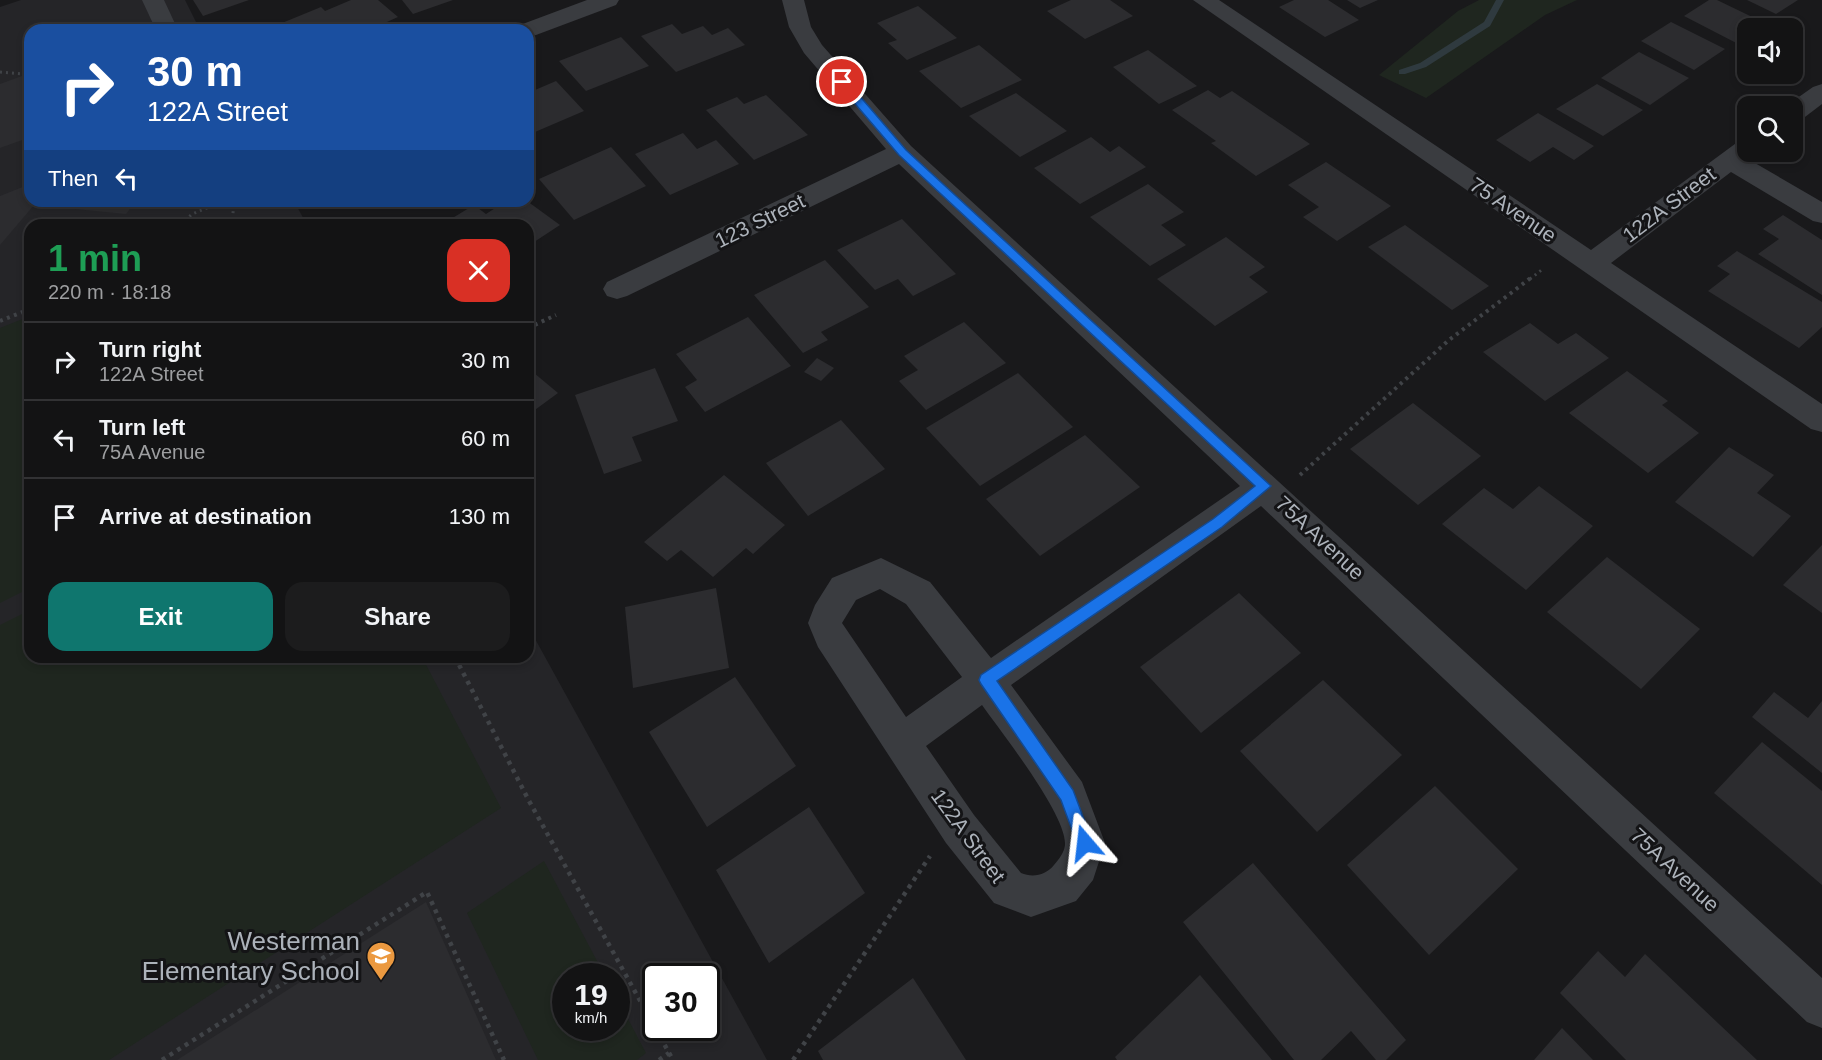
<!DOCTYPE html>
<html lang="en">
<head>
<meta charset="utf-8">
<style>
	body { margin:0; font-family:Helvetica,sans-serif; background:#1c1c1d; color:#f1f3f6; height:100vh; display:flex; flex-direction:column; font-size:22px; white-space:nowrap }
	* { box-sizing:border-box; margin:0 }
	p { font-size:20px; color:#9d9ea0 }
	.icon { flex:none; width:33px; height:33px; fill:none; stroke:currentColor; stroke-width:2; stroke-linecap:round; stroke-linejoin:round }
	.map { position:relative; flex:1; overflow:hidden }
	.details { position:absolute; left:24px; top:219px; width:510px; height:444px; display:flex; flex-direction:column; background:#131314; border-radius:18px; box-shadow:0 3px 9px #0003,0 0 0 2px #323234 }
	.details>* { flex:none }
	.top-card { position:absolute; left:24px; top:24px; width:510px; height:183px; border-radius:18px; box-shadow:0 3px 9px #0003,0 0 0 2px #323234; background:#1a4fa0; color:#fff; overflow:hidden }
	.buttons { position:absolute; left:1737px; top:18px; display:grid; gap:12px }
	.buttons a { display:grid; place-items:center; width:66px; height:66px; border-radius:12px; background:#131314; box-shadow:0 3px 9px #0003,0 0 0 2px #323234; font-size:30px }
	.speed { position:absolute; left:552px; top:963px; display:flex; gap:12px; font-size:30px; font-weight:700; text-align:center }
	.speed>* { display:grid; place-content:center; width:78px; height:78px; border-radius:50%; background:#131314; box-shadow:0 3px 9px #0003,0 0 0 2px #323234; line-height:1 }
	.speed small { font-size:15px; font-weight:400 }
	.speed .limit { border:3px solid #111; border-radius:9px; background:#fff; color:#111 }
	.pin { position:absolute; display:grid; place-items:center; width:51px; height:51px; color:#fff; margin:-26px; border:3px solid #fff; border-radius:50%; box-shadow:0 2px 6px #0007 }
	.me { position:absolute; width:66px; margin:-33px; rotate:343deg; stroke-linejoin:round; filter:drop-shadow(0 0 4px #0008) }
	.turn { display:flex; align-items:center; gap:21px; height:126px; padding:0 24px; font-size:27px }
	.turn .icon { width:78px; height:78px; stroke-width:2.5 }
	.turn b { display:block; font-size:42px; line-height:51px }
	.then { display:flex; align-items:center; height:57px; padding:0 24px; background:#0003; gap:12px; font-size:22px }
	.round { display:grid; place-items:center; flex:none; width:63px; height:63px; border-radius:18px; background:#1c1c1d }
	.headline { display:flex; align-items:center; justify-content:space-between; height:102px; padding:0 24px }
	h1 { font-size:36px; font-weight:700; line-height:45px; color:#1e9e55 }
	.action { display:flex; gap:12px; margin-top:auto; padding:12px 24px }
	.action a { flex:1; height:69px; border-radius:18px; background:#0f766e; color:#fff; font-size:24px; font-weight:700; line-height:69px; text-align:center }
	.action a+a { background:#1c1c1d; color:#f1f3f6 }
	ul { padding:0; list-style:none }
	li { display:flex; align-items:center; gap:18px; height:78px; padding:0 24px; border-top:2px solid #323234 }
	li div { flex:1 }
	li b { display:block; font-size:22px }
	li em { font-style:normal }
	.map>svg:first-child { display:block }
	.built { fill:#252528; fill-rule:evenodd }
	.green { fill:#1f261f }
	.lines { fill:none; stroke-linecap:round; stroke-linejoin:round }
	.stream { fill:#2f3a3f; fill-rule:evenodd }
	.building { fill:#2c2c2f }
	.path-far2 { stroke:#404347; stroke-width:3; stroke-dasharray:2 4; stroke-linecap:butt }
	.path-far1 { stroke:#404347; stroke-width:4; stroke-dasharray:3 4.5; stroke-linecap:butt }
	.path { stroke:#404347; stroke-width:4.5; stroke-dasharray:4 5; stroke-linecap:butt }
	.minor { fill:#3a3c40; fill-rule:evenodd }
	.route { fill:#1a73e8; stroke:#114b97; stroke-width:1.5 }
	.labels { text-anchor:middle; stroke-width:6; stroke-linejoin:round; paint-order:stroke }
	.street-label { font-size:21px; fill:#acb2ba; stroke:#141416 }
	.near-poi-label { font-size:26px; fill:#acb2ba; stroke:#141416; text-anchor:end }
</style>
</head>
<body>
<div class="map">
<svg width="1822" height="1060" viewBox="0 0 1822 1060">
	<rect width="100%" height="100%" fill="#19191b"/>
	<!-- built -->
	<path class="built" d="M21,0H185L200,30H30V201H294L307,225H30V657H528V626L767,1060H0V7ZM566,976H616V1028H566ZM656,976H706V1028H656Z"/>
	<!-- green -->
	<g class="green">
		<polygon points="1479,0 1577,0 1545,15 1426,98 1379,75 1458,11"/>
		<polygon points="30,316 30,588 0,603 0,328"/>
		<polygon points="30,610 30,657 422,657 501,808 109,1060 0,1060 0,625"/>
		<polygon points="544,861 605,976 566,976 566,1028 616,1028 617,998 646,1053 637,1060 538,1060 467,913"/>
	</g>
	<g class="lines">
		<!-- stream -->
		<polygon class="stream" points="1496,0 1504,0 1490,26 1426,67 1405,74 1399,74 1399,70 1420,63 1484,22"/>
	</g>
	<!-- building -->
	<g class="building">
		<polygon points="193,0 249,0 203,16"/>
		<polygon points="351,0 378,0 398,17 369,30 289,30 282,23 321,7 325,11"/>
		<polygon points="402,0 453,0 413,14"/>
		<polygon points="1071,0 1110,0 1133,16 1085,39 1047,11"/>
		<polygon points="1294,0 1328,0 1359,20 1325,37 1279,7"/>
		<polygon points="1347,0 1378,0 1360,8"/>
		<polygon points="1709,0 1717,0 1773,27 1748,28 1748,44 1744,47 1684,16"/>
		<polygon points="1747,0 1798,0 1776,14"/>
		<polygon points="918,6 957,38 907,60 888,43 897,40 877,23"/>
		<polygon points="1671,22 1725,49 1694,70 1641,41"/>
		<polygon points="672,24 682,34 703,26 712,35 728,28 745,45 676,72 641,36"/>
		<polygon points="621,37 649,66 586,91 559,61"/>
		<polygon points="979,45 1022,80 961,108 919,71"/>
		<polygon points="1148,50 1197,86 1159,104 1113,67"/>
		<polygon points="1639,52 1689,78 1650,105 1601,78"/>
		<polygon points="30,73 30,149 25,139 0,148 0,84"/>
		<polygon points="556,81 584,111 528,135 528,93"/>
		<polygon points="1597,84 1643,110 1603,136 1556,109"/>
		<polygon points="1208,90 1220,98 1232,91 1310,144 1256,176 1211,143 1216,141 1172,110"/>
		<polygon points="1016,93 1067,131 1020,157 969,116"/>
		<polygon points="766,95 808,135 754,160 706,110 737,97 744,104"/>
		<polygon points="1538,113 1594,146 1574,160 1553,147 1530,162 1496,140"/>
		<polygon points="683,133 697,149 716,140 739,164 670,195 635,154"/>
		<polygon points="1091,137 1110,152 1119,146 1146,167 1080,204 1034,168"/>
		<polygon points="611,147 646,186 574,220 539,179"/>
		<polygon points="1326,162 1391,206 1337,241 1303,217 1319,207 1288,185"/>
		<polygon points="30,184 30,201 136,201 126,214 34,205 0,245 0,196"/>
		<polygon points="1148,184 1184,212 1161,225 1186,245 1150,266 1090,217"/>
		<polygon points="506,201 527,201 560,225 528,246 528,225 441,225 474,205 486,214"/>
		<polygon points="1783,215 1822,240 1822,295 1758,254 1779,239 1763,229"/>
		<polygon points="902,219 956,274 913,296 898,279 875,290 837,250"/>
		<polygon points="1405,225 1489,286 1452,310 1368,247"/>
		<polygon points="1226,237 1265,267 1249,277 1268,292 1215,326 1157,279"/>
		<polygon points="1737,251 1822,302 1822,327 1799,348 1708,291 1730,274 1717,266"/>
		<polygon points="825,260 869,307 821,332 828,340 803,353 754,295"/>
		<polygon points="748,317 791,366 705,412 685,387 697,380 676,354"/>
		<polygon points="964,322 1006,363 926,410 899,381 918,370 904,356"/>
		<polygon points="1530,323 1558,344 1576,333 1609,358 1545,401 1483,352"/>
		<polygon points="817,358 834,368 821,381 804,372"/>
		<polygon points="528,368 558,393 528,415"/>
		<polygon points="655,368 678,421 632,437 642,461 604,474 575,395"/>
		<polygon points="1627,371 1668,401 1662,405 1699,433 1648,473 1569,413"/>
		<polygon points="1018,373 1073,427 980,486 926,428"/>
		<polygon points="1413,403 1481,456 1418,505 1350,449"/>
		<polygon points="841,420 885,469 808,516 766,463"/>
		<polygon points="1085,435 1140,487 1040,556 986,499"/>
		<polygon points="1729,447 1774,475 1757,493 1791,516 1753,557 1675,502"/>
		<polygon points="724,475 785,525 753,554 746,548 713,577 681,550 667,561 644,542"/>
		<polygon points="1539,486 1593,526 1526,590 1442,524 1484,488 1513,509"/>
		<polygon points="1822,545 1822,613 1783,585"/>
		<polygon points="1607,557 1700,629 1641,689 1547,612"/>
		<polygon points="716,588 729,668 633,688 625,607"/>
		<polygon points="1239,593 1301,653 1201,733 1140,667"/>
		<polygon points="735,677 796,766 707,827 649,732"/>
		<polygon points="1323,680 1402,755 1317,832 1240,751"/>
		<polygon points="1774,692 1808,718 1822,701 1822,773 1752,717"/>
		<polygon points="1762,742 1822,791 1822,885 1714,793"/>
		<polygon points="1435,786 1518,869 1429,955 1347,865"/>
		<polygon points="809,807 865,893 769,963 716,870"/>
		<polygon points="1253,863 1406,1040 1386,1060 1376,1060 1351,1031 1321,1060 1294,1060 1183,922"/>
		<polygon points="426,902 496,1060 177,1060"/>
		<polygon points="1598,951 1625,977 1645,954 1757,1060 1626,1060 1560,993"/>
		<polygon points="1200,975 1272,1060 1117,1060 1115,1057"/>
		<polygon points="913,978 966,1060 823,1060 818,1051"/>
		<polygon points="1562,1028 1593,1060 1534,1060"/>
	</g>
	<g class="lines">
		<!-- path-far2 -->
		<g class="path-far2">
			<polyline points="0,72 23,74"/>
			<polyline points="181,225 192,214 224,201"/>
			<polyline points="232,225 234,201"/>
			<polyline points="1530,279 1544,268"/>
		</g>
		<!-- path-far1 -->
		<g class="path-far1">
			<polyline points="0,321 30,309"/>
			<polyline points="528,328 556,315"/>
			<polyline points="1300,475 1449,340 1532,277"/>
		</g>
		<!-- path -->
		<g class="path">
			<polyline points="455,657 528,799 673,1060"/>
			<polyline points="162,1060 427,892 504,1060"/>
			<polyline points="659,1060 669,1053"/>
			<polyline points="793,1060 930,856"/>
		</g>
		<!-- minor -->
		<g class="minor">
			<polygon points="142,0 164,0 178,30 156,30"/>
			<polygon points="587,0 619,0 616,5 536,35 528,37 528,30 517,30 520,25"/>
			<path d="M782,0H804L811,27L822,45L911,146L1822,978V1028L1807,1022L1261,506L1011,685L1082,782L1105,843L1093,880L1076,901L1031,917L994,903L946,843L818,647L808,623L815,605L832,578L881,558L930,582L991,658L1240,486L899,164L627,296L617,299L607,296L603,289L607,282L886,149L804,53L789,27ZM880,589L906,604L962,677L906,717L842,623L856,600ZM982,705C1001,732 1067,815 1065,845C1064,853 1059,859 1054,865C1046,875 1033,878 1021,873L974,815L926,746Z"/>
			<polygon points="1193,0 1219,0 1591,250 1739,141 1748,139 1748,152 1758,152 1748,159 1822,202 1822,223 1813,221 1731,172 1611,263 1822,404 1822,432 1811,429"/>
			<polygon points="1822,84 1822,104 1801,120 1792,122 1792,106 1786,106 1813,87"/>
		</g>
	</g>
	<!-- route -->
	<polygon class="route" points="839,80 846,80 906,150 1271,486 1222,527 997,681 1073,790 1093,843 1091,849 1085,851 1079,849 1061,800 981,684 979,680 981,675 1213,519 1255,486 899,155 839,85"/>
	<!-- icons -->
	<defs>
		<g id="school-pin" transform="scale(1.5)"><path d="M0 17L-7.5 6A9.5 9.5 0 1 1 7.5 6Z" fill="#eb9940" stroke="#141416"/><path d="M0-5L7-2L0 1L-7-2ZM-4 1L0 2.5L4 1V4Q0 6-4 4Z" fill="#fff"/></g>
	</defs>
	<g fill-rule="evenodd">
		<use href="#school-pin" x="381" y="956"/>
	</g>
	<g class="labels">
		<!-- street labels -->
		<g class="street-label">
			<text transform="translate(1669 205) rotate(-37)" y="7">122A Street</text>
			<text transform="translate(1513 210) rotate(34)" y="7">75 Avenue</text>
			<text transform="translate(760 221) rotate(-26)" y="7">123 Street</text>
			<text transform="translate(1320 538) rotate(43)" y="7">75A Avenue</text>
			<text transform="translate(968 836) rotate(54)" y="7">122A Street</text>
			<text transform="translate(1675 870) rotate(43)" y="7">75A Avenue</text>
		</g>
		<!-- near-poi labels -->
		<g class="near-poi-label">
			<text x="360" y="950">Westerman<tspan x="360" dy="30">Elementary School</tspan></text>
		</g>
	</g>
</svg>
<div class="buttons">
<a><svg class="icon" aria-label="sound" viewBox="0 0 24 24"><path d="M4 9h4l5-4v14l-5-4H4zM17 9q2 3 0 6"/></svg></a>
<a><svg class="icon" aria-label="search" viewBox="0 0 24 24"><circle cx="10" cy="10" r="6"/><path d="M15 15l6 6"/></svg></a>
</div>
<div class="speed"><div>19<small>km/h</small></div><div class="limit">30</div></div>
<div class="pin" style="left:842px;top:82px;background:#d93025"><svg class="icon" aria-label="arrive" viewBox="0 0 24 24"><path d="M6 21V4h12l-3 4 3 4H6"/></svg></div>
<svg class="me" style="left:1085px;top:843px" viewBox="-20 -20 40 40"><path d="M0-17L14 15 0 8-14 15z" fill="#1a73e8" stroke="#fff" stroke-width="4"/></svg>
<div class="top-card">
<div class="turn"><svg class="icon" aria-label="right" viewBox="0 0 24 24"><path d="M7 20v-9h11M14 6l5 5-5 5"/></svg><div><b>30 m</b>122A Street</div></div>
<div class="then">Then<svg class="icon" aria-label="left" viewBox="0 0 24 24"><path d="M17 20v-9H6M10 6l-5 5 5 5"/></svg></div>
</div>
<section class="details">
<div class="headline"><div><h1>1 min</h1><p>220 m · 18:18</p></div><a class="round" style="background:#d93025;color:#fff"><svg class="icon" aria-label="close" viewBox="0 0 24 24"><path d="M6 6l12 12M18 6L6 18"/></svg></a></div>
<ul>
<li><svg class="icon" aria-label="right" viewBox="0 0 24 24"><path d="M7 20v-9h11M14 6l5 5-5 5"/></svg><div><b>Turn right</b><p>122A Street</p></div><em>30 m</em></li>
<li><svg class="icon" aria-label="left" viewBox="0 0 24 24"><path d="M17 20v-9H6M10 6l-5 5 5 5"/></svg><div><b>Turn left</b><p>75A Avenue</p></div><em>60 m</em></li>
<li><svg class="icon" aria-label="arrive" viewBox="0 0 24 24"><path d="M6 21V4h12l-3 4 3 4H6"/></svg><div><b>Arrive at destination</b></div><em>130 m</em></li>
</ul>
<div class="action"><a>Exit</a><a>Share</a></div>
</section>
</div>
</body>
</html>
